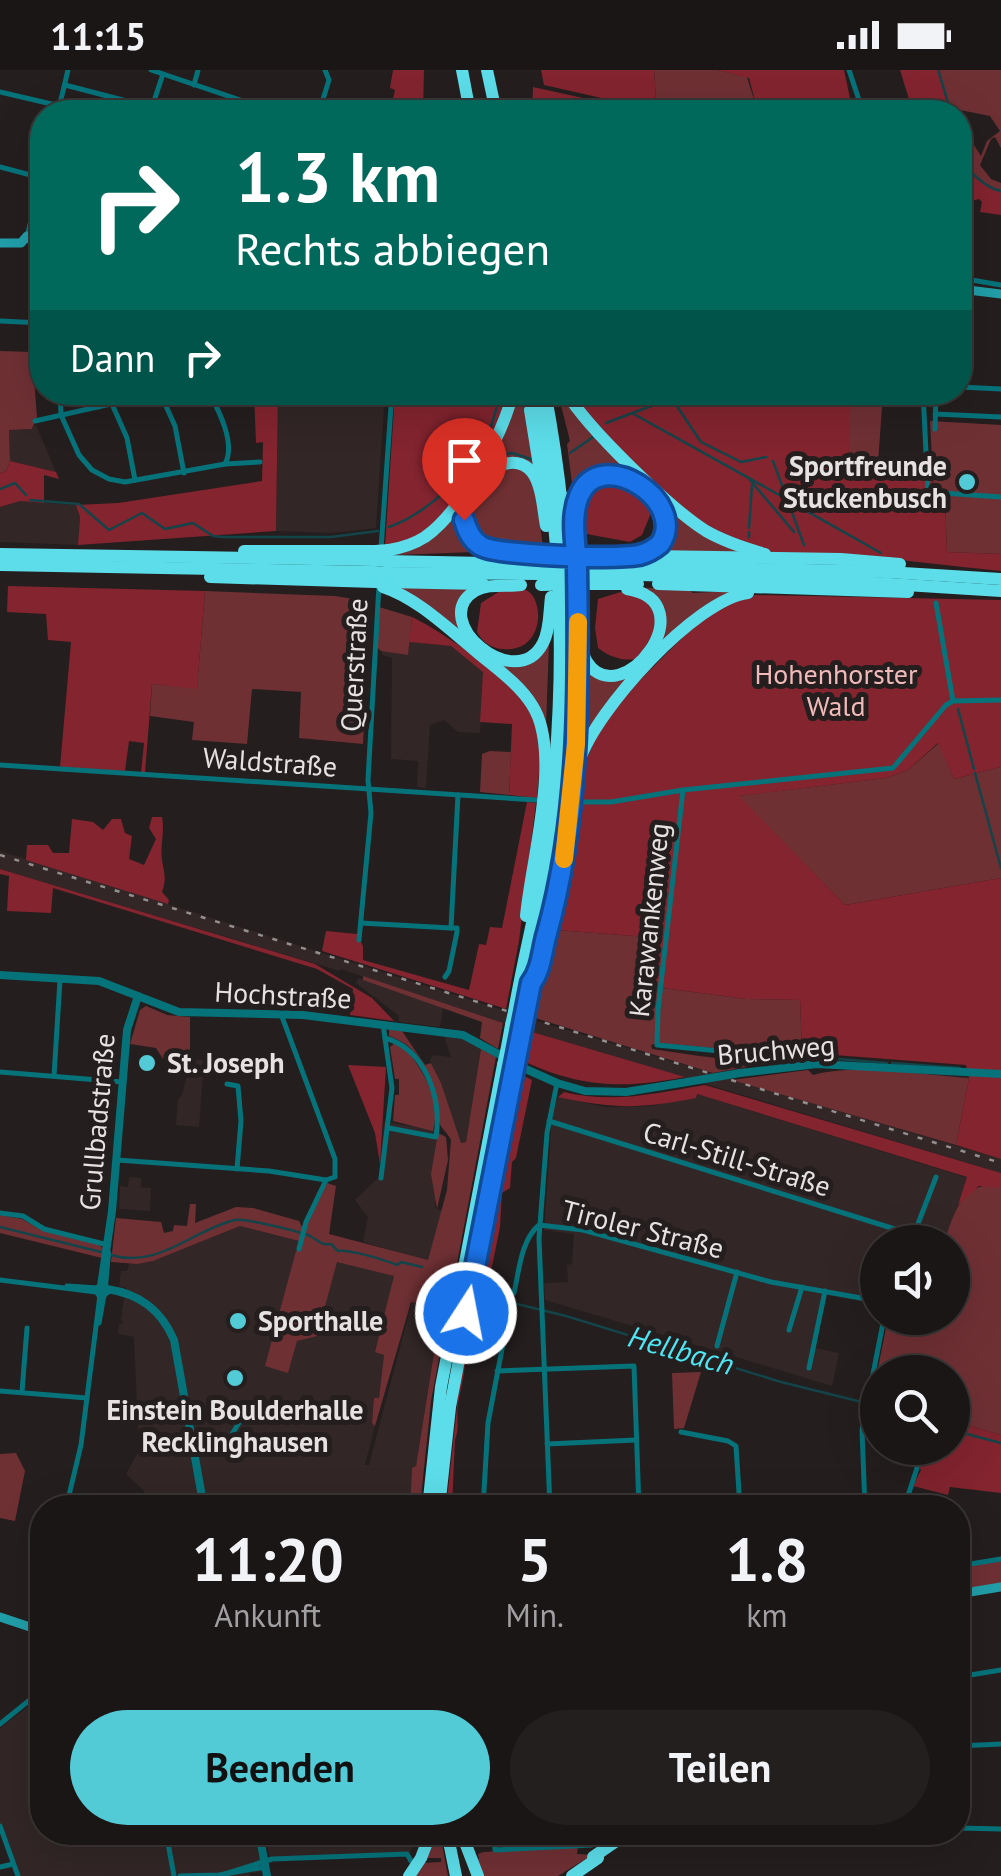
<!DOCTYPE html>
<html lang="de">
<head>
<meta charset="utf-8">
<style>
	body { margin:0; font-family:"PT Sans",sans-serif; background:#241f1f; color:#f1f3f6; height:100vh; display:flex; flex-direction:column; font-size:38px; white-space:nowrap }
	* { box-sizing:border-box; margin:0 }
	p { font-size:32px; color:#a09fa1 }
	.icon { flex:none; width:55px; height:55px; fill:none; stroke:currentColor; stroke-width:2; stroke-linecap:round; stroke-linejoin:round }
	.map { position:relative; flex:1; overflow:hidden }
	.details { position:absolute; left:30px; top:1425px; width:940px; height:350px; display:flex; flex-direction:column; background:#1b1616; border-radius:40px; box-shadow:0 10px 40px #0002,0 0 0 2px #393535 }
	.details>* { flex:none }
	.banner { position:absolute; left:30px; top:30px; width:942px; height:305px; border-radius:40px; box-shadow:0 10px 40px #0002,0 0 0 2px #393535; background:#00695c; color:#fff; overflow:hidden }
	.controls { position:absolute; left:860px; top:1155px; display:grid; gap:20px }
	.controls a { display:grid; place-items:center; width:110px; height:110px; border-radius:50%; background:#1b1616; box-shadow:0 10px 40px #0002,0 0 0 2px #393535; font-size:50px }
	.pin { position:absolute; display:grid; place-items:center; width:85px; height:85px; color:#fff; margin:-102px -42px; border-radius:50% 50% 50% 0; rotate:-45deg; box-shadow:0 0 10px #0007 }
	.pin .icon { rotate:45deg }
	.me { position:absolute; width:110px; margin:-55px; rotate:11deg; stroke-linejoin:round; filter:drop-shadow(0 0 8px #0008) }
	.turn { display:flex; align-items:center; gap:35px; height:210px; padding:0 40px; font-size:45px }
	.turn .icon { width:130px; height:130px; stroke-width:2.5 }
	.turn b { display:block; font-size:70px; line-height:85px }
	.then { display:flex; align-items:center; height:95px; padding:0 40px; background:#0003; gap:20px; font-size:38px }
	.eta { display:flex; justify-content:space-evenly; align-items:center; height:170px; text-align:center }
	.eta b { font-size:60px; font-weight:600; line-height:70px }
	.cta { display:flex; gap:20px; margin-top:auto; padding:20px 40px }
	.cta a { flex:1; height:115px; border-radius:60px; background:#52cbd7; color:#111; font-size:40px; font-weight:600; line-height:115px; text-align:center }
	.cta a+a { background:#241f1f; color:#f1f3f6 }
	.status { display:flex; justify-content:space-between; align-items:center; height:70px; padding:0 50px; background:#1b1616; direction:ltr }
	.status svg { height:28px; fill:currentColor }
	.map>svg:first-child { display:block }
	.built { fill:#322626 }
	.green { fill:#6f3034; fill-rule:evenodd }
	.forest { fill:#83242f }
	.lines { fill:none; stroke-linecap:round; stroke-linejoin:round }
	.stream { stroke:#134449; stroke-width:2.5 }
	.minor { stroke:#06737b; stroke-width:5 }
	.tertiary { stroke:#06737b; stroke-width:8 }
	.secondary { stroke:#219fa9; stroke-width:9 }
	.motorway { stroke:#5cdde9; stroke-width:12 }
	.rail { stroke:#938f8f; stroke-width:2.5; stroke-dasharray:5 10; stroke-linecap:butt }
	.tertiary-bridge { stroke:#06737b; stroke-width:8 }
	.motorway-bridge { stroke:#5cdde9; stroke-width:12 }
	.route-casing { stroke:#114b97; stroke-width:25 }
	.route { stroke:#1a73e8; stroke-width:18 }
	.slow { stroke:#f59e0b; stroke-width:18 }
	.poi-dot { fill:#52cbd7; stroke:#241e1e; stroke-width:4 }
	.labels { text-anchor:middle; stroke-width:10; stroke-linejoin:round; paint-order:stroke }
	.poi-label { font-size:28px; font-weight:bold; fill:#e6e2e2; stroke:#241e1e; text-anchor:start }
	.street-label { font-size:28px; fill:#e6e2e2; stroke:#241e1e }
	.park-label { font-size:28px; fill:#f1baba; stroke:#241e1e }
	.water-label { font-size:30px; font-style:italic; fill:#4ce6f4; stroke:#241e1e }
</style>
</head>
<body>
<div class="status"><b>11:15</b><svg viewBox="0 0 49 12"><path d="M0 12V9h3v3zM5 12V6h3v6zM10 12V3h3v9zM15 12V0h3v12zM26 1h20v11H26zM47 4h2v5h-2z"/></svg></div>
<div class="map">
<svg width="1001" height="1806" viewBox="0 0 1001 1806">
	<rect width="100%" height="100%" fill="#241e1e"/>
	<!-- built -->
	<g class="built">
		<polygon points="278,323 385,323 376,458 331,463 276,461"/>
		<polygon points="36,355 56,402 10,391 9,360 32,359"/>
		<polygon points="19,431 76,435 80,447 78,475 0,472 0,437"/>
		<polygon points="409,572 451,576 484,602 480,663 458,662 444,650 430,655 426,718 417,717 418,691 391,689 392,588 382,585 382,581 408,585"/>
		<polygon points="0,781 544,953 1001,1089 1001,1103 503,953 341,899 340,901 0,799"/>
		<polygon points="358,908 438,935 443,939 440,957 399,952 399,946 356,913"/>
		<polygon points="444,966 463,969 481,979 466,1072 460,1073 441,1013 430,990 433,985 451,987"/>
		<polygon points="191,989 204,990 199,1057 176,1055 178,1030 182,1025"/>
		<polygon points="697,1024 968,1108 944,1172 878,1172 877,1234 826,1225 815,1278 839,1283 832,1316 545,1230 544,1213 568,1212 567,1195 572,1194 574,1164 544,1160 552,1044 558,1027 606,1037 652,1036"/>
		<polygon points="384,1052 434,1059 438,1063 435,1138 442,1141 428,1191 363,1172 368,1147 355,1130 379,1107"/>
		<polygon points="129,1107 141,1108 141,1117 151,1118 150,1141 119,1139 120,1116 128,1117"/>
		<polygon points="240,1156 299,1171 297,1181 395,1206 375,1281 384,1284 379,1329 374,1329 372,1352 375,1356 365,1395 369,1395 412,1232 441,1239 416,1396 412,1398 410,1437 120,1437 123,1425 142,1429 144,1421 126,1404 139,1381 134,1267 118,1264 119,1254 123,1254 121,1248 126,1218 119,1216 121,1201 127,1201 129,1194 153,1191"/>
		<polygon points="42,1626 42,1762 222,1763 227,1775 260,1770 267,1802 250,1803 250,1806 18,1806 0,1756 0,1658"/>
		<polygon points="273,1762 417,1762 417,1765 409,1785 270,1791 265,1763 270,1768"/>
	</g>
	<!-- green -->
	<g class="green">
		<polygon points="654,0 718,0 747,7 758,42 700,42 659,34 656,31"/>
		<path d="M940,0H1001V78L995,67L991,69L980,95L991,109L1001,113V122L984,113L960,92V42H948ZM960,40L990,46L1000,61L987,71L981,86L962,57Z"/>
		<polygon points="0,281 32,282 37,347 32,359 9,360 10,391 6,401 0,403"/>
		<polygon points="515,323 522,323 536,401 518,391 469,421 475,482 395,485 446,449"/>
		<polygon points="558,323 587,357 755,485 656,481 665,438 574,429 567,374 570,371"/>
		<polygon points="849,323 883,323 878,393 849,392"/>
		<polygon points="930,351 1001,355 1001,484 947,482 945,430 934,428"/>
		<polygon points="523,398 536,419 543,479 505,480 476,469 468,438 493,399"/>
		<polygon points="396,516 472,517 460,531 456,551 511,594 549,572 546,657 540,641"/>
		<polygon points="631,517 689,520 693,523 750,520 700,542 579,679 585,628 583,592 606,609 655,580"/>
		<polygon points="205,521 335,526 366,531 370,545 363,674 299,668 301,622 252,619 247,674 192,670 194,652 150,646 152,614 197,618"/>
		<polygon points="379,537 412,547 408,585 381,581 377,577"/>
		<polygon points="939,673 954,709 1001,697 1001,808 845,835 738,726 886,708 908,700"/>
		<polygon points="490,681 511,682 509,725 480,722 482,684"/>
		<path d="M556,860L660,868L655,917L746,929L800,930L802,980L777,984L659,973L651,975L652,979C694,985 739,994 780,987C795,985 814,979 827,985L819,989H790L713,1003L532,947L550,864Z"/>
		<polygon points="363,906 503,953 498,979 480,968 482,952 363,910"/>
		<polygon points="146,936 167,945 190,947 190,993 167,995 156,978 130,974 140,940"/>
		<path d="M389,959L402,961L425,995L431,993L441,1013L461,1073L466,1072L481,979L496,987L431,1331L420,1437H410L412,1398L416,1396L441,1239L411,1232L375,1356L372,1353L374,1328H379L384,1285L375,1282L394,1206L337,1192L317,1266L297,1271L288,1303L265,1296L296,1181L299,1180L306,1157L327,1113L336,1116L329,1164L428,1190L447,1120L451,1070C448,1063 440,1058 439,1051C432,1015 428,979 389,966Z"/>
		<path d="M395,973L402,974C422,999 442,1028 433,1061L393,1051L395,1025H399V1009H395L390,977Z"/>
		<path d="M808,1000L813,1005C855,993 922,1005 969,1008L956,1075L732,1010Z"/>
		<polygon points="438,1063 446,1067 448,1090 437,1139 431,1104"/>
		<path d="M990,1115L1001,1118V1365L953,1351L952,1302H878L877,1330L872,1328L888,1248H952V1172H944C953,1148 959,1117 990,1115Z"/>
		<polygon points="190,1134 196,1134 195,1153 236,1137 253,1138 299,1151 303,1159 299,1171 240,1156 153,1191 137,1194 111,1192 116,1148 161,1152 164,1163 173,1161 174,1155 187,1156"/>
		<polygon points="0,1145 22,1149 43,1161 97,1174 103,1178 102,1188 0,1163"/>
		<polygon points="701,1302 684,1358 674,1359 672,1303"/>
		<polygon points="16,1383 25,1401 15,1451 0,1448 0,1384"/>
		<polygon points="1001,1491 1001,1515 958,1522 958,1498"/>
		<polygon points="434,1763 440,1763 448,1806 412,1806 421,1793 441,1792 441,1788 424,1788"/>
		<polygon points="578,1777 577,1784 592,1785 558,1806 482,1806 476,1791 479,1788 478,1784 483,1782"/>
	</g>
	<!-- forest -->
	<g class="forest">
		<polygon points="393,0 424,0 423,42 390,42 395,20 390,18"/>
		<polygon points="541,0 654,0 656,31 659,34 700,42 629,42 626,35 619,32 544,15"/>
		<polygon points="718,0 844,0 853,42 758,42 749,8"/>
		<polygon points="900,0 940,0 948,42 913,42"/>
		<polygon points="533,17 615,35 624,42 532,42"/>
		<polygon points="960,90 971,103 1001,122 1001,145 980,142 982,132 979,129 972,131 969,138 960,138 966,118 960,115"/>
		<polygon points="254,323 278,323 276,461 78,475 80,447 76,435 118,433 262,411 263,372 256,373"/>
		<path d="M395,323H505C501,361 458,433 428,458C415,469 401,472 385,476Z"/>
		<path d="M569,323H650V338L689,323H849V392L931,395L934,428L945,429L947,482L1001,484V501C950,496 899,489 848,485C813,482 774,488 741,474C670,443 620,378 569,323Z"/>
		<polygon points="10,391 56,402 59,409 44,405 44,433 20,431 0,437 0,403 6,401"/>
		<polygon points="619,408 653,438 642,465 630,472 581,463 579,440 591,414"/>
		<polygon points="8,516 205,521 197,619 152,614 145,703 141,703 144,673 129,671 125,701 60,697 71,572 48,570 46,544 7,542"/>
		<path d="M510,519C511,519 525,520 526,520C545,528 545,584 502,579C491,578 482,572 477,562L481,533L500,521Z"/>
		<path d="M624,521L642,526L659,553L638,589C623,591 611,588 598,578L595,558L598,529Z"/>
		<polygon points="756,525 1001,530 1001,697 954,709 938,673 908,700 886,708 739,726 845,835 1001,808 1001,1089 956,1075 969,1008 966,995 834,985 826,977 802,980 800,930 746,929 655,917 660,868 556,860 581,705 595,668 610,640 705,545 740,527"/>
		<path d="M412,547C443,562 517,612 532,643C544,669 539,700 537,728L509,725L512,654L480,652L483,602L451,576L409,572Z"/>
		<polygon points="527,732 536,733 519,871 506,939 322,881 326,861 357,864 363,876 363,890 469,920 479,874 486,875 490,857 502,858"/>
		<path d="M152,747H162C165,762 160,775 162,790C164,803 167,809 162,822L169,830L168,834L26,790L27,775H48L53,783H69L72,749L93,752L103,760L112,749H121L125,763L132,766L129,789L144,795L156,769L149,758Z"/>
		<polygon points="0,799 315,894 372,928 394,951 350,945 353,919 317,899 53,818 51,843 7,841 9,806 0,804"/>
		<path d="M529,961L685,1007C623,1019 582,1018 523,991Z"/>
		<polygon points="348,995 386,997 380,1094 375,1063"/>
		<path d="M520,1004L532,1010L516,1088L512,1092L510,1118L502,1123L500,1157L489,1211L476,1237L469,1289L465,1293C464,1308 460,1321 458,1335C456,1347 460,1357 455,1370L452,1437L446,1438L461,1301Z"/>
		<path d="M705,1015L1001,1103V1118L979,1116L958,1135L967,1107L697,1024L696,1028C640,1039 613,1039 558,1027L564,1022C612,1034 657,1023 705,1015Z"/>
		<polygon points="953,1351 1001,1365 1001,1423 950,1417 948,1425 913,1416 921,1400 915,1390 917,1383 901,1378 952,1378"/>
	</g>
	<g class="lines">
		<!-- stream -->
		<g class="stream">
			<polyline points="938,0 951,42"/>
			<path d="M960,87C967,100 985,118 1001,121"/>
			<polyline points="672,329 701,372 741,392 766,387"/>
			<polyline points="650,336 650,322"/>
			<polyline points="632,343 781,426"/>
			<polyline points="606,353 688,322"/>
			<polyline points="570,383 593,367"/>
			<polyline points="497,386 512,383 531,389"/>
			<polyline points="773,391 804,475"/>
			<polyline points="750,410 794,462"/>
			<polyline points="0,419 15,413 26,425"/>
			<polyline points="30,430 79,434 109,460 142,443 165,459 193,453 213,466 223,467 331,467 378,461"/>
			<polyline points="787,430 881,483"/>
			<path d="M389,457C429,443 474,399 490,360C494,348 497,335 501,322"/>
			<polyline points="749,458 752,415"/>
			<polyline points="749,467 749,462"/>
			<polyline points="958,639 974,699"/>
			<polyline points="975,703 1001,798"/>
			<polyline points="838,989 887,993"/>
			<polyline points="892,993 960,998"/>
			<polyline points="0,1157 101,1182"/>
			<path d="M111,1185C159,1199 192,1160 235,1150C245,1148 301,1162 310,1166C319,1171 320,1175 331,1174L338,1181C349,1179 385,1190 397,1195L401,1192L422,1197"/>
			<polyline points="485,1226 566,1246 781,1312 878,1336"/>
			<polyline points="952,1360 1001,1373"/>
		</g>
		<!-- minor -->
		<g class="minor">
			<polyline points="151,0 276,42"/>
			<polyline points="849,0 863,42"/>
			<polyline points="65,15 169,42"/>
			<polyline points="194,15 198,0"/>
			<polyline points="0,22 60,36"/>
			<polyline points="152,37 163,4"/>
			<polyline points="58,42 68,0"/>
			<polyline points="319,42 329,10 325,0"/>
			<polyline points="0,97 42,108"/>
			<polyline points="27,166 42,107"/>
			<polyline points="960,208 1001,215"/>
			<polyline points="0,251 42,253"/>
			<polyline points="960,317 1001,319"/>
			<path d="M60,322L61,345L79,385L92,400L109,409L125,412L225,394C236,374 219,341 209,322"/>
			<polyline points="923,322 928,422 1001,427"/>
			<polyline points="161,325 175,356 184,403"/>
			<polyline points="112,334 127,368 135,410"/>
			<polyline points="99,337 100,322"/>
			<polyline points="935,344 1001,347"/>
			<polyline points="35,351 164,322"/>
			<polyline points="935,359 936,322"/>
			<polyline points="225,394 260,392"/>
			<polyline points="381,479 392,322"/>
			<polyline points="936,533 953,631"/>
			<polyline points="0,695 536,730"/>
			<polyline points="683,720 658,940 657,975 771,986 823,978 830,984 830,995"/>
			<polyline points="575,732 611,732 683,720 893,698 946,635 953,631 1001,630"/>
			<polyline points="361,853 451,858"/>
			<polyline points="359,870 371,743 368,710 379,515"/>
			<polyline points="445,907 449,901 457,862 457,858 451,858 458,725"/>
			<polyline points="281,944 335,1089 335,1107 326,1110 306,1152 299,1179"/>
			<path d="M385,968C425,979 442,1027 436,1067L389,1058"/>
			<polyline points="0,1002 123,1012"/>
			<polyline points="54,1006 60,910"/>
			<polyline points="227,1014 238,1016 241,1051 237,1099"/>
			<polyline points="549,1051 914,1165"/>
			<polyline points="117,1090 269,1101 326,1110"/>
			<polyline points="381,1108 392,1018 383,954"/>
			<polyline points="0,1143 23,1146 44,1159 108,1175"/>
			<polyline points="911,1172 936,1107"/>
			<polyline points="0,1210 96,1222"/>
			<polyline points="67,1216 98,1218"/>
			<path d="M514,1223C519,1201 521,1170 539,1155L583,1160L771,1212L878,1231"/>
			<polyline points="99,1253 104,1225"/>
			<polyline points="789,1260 802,1217"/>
			<polyline points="717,1276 737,1202"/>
			<polyline points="809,1298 825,1221"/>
			<polyline points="497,1301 634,1296 639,1438"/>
			<polyline points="0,1321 87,1328"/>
			<polyline points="22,1322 27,1258"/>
			<polyline points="681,1362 728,1371 736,1376 740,1438"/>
			<polyline points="547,1374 636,1370"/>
			<polyline points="195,1383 222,1380 247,1340 250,1342"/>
			<polyline points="66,1438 81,1375 100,1225"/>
			<polyline points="483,1438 488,1353 509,1242"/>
			<polyline points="550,1438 539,1168 547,1063 557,1013"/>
			<polyline points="759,1438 852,1434 864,1438"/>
			<polyline points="865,1438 862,1360 884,1248"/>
			<polyline points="904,1438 917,1398"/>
			<polyline points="958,1496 1001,1489"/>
			<polyline points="35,1558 42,1528"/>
			<polyline points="958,1607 1001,1600"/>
			<polyline points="0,1654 42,1620"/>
			<polyline points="958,1676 1001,1674"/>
			<polyline points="0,1756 18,1806"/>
			<polyline points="958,1758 1001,1759"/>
			<polyline points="166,1762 174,1806"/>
			<polyline points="494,1762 495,1780 592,1775 602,1765"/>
			<polyline points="602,1765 626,1773 753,1770 753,1762"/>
			<polyline points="0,1797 13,1794"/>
			<polyline points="225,1804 272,1789 407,1784 411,1791"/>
			<polyline points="180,1806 219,1805 265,1797"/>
		</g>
		<!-- tertiary -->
		<g class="tertiary">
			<polyline points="0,905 99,911 179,942 303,945 463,965 528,1000 557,1013 585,1021 626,1022 681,1013"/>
			<polyline points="740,1003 817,994 1001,1004"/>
			<polyline points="107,1183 104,1216 107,1221 101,1226 97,1220 101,1216 112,1141 127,960 138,926"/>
			<path d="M107,1219C140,1224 161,1240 174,1270L204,1438"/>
			<polyline points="259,1762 267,1806"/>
		</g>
		<!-- secondary -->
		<g class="secondary">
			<polyline points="0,173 21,173 27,166 34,173 42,174"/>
			<polyline points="960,219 1001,224"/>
			<polyline points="958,1524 1001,1517"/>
			<polyline points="0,1547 42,1561"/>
		</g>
		<!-- motorway -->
		<g class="motorway">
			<polyline points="462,0 470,42"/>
			<polyline points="487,0 496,42"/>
			<path d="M566,322C587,358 671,439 706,461C725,472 744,478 765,484"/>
			<polyline points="530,340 542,414"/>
			<polyline points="570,427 577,492"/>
			<path d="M575,443C585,379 645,407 666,446L663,470L643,484"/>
			<path d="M389,480C401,478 414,474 425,467C461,442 503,365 513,322"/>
			<polyline points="244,481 375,481"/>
			<polyline points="0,484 374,490"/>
			<polyline points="503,484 539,484"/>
			<path d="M511,484C412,470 497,361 532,402C542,415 543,440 546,456"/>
			<polyline points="584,485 841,489 900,494"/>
			<polyline points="386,491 540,494"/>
			<polyline points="0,495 374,502"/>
			<polyline points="585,495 887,502 1001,509"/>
			<polyline points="386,503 540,504"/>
			<polyline points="585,504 794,508 1001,521"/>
			<polyline points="210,507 375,512"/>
			<polyline points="385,512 483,514"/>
			<polyline points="586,514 638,514"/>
			<polyline points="658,514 908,522"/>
			<path d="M521,515C506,517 488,513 475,521C427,550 516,626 543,573C550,560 549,542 551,527"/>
			<path d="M383,517C416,528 444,555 471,577C491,595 518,612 532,635C563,682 531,790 526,846"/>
			<path d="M578,538C582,555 578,577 587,592C621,645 708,532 627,519"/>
			<path d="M580,690C595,641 696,529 748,523"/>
			<path d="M552,845C573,775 577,699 577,627"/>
			<path d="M514,942C523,889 537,837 545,785C567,631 565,475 535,322"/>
			<path d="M525,945C542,858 562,770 567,681C574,560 568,441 545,322"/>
			<polyline points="506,982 511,955"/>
			<polyline points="516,988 522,959"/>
			<polyline points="428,1438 441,1317 503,995"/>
			<polyline points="439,1438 450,1337 514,1001"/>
			<polyline points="447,1762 456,1806"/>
			<polyline points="461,1762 478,1806"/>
			<polyline points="409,1806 421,1788 431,1762"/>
			<polyline points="572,1806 598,1788"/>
		</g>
		<!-- rail -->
		<polyline class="rail" points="0,785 1001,1093"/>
		<!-- tertiary-bridge -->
		<polyline class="tertiary-bridge" points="681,1013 740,1003"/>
		<!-- motorway-bridge -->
		<g class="motorway-bridge">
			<polyline points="375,481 389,480"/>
			<polyline points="539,484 584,485"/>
			<polyline points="374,490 386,491"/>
			<polyline points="540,494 585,495"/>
			<polyline points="374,502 386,503"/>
			<polyline points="540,504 585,504"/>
			<polyline points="375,512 385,512"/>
			<polyline points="541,515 586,514"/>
			<polyline points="511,955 514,942"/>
			<polyline points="522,959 525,945"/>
			<polyline points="503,995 506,982"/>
			<polyline points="514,1001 516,988"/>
			<polyline points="593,1787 628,1763"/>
		</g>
	</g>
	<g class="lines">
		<!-- route casing -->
		<g class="route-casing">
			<path id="route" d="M464,450C467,460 471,470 481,476C499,486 616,489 639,485C647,483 653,480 660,474C689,431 600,374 579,426C570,448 576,474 577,497C579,620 580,744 547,863C542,879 542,899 531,913L466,1243"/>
		</g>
		<!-- route -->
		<use href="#route" class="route"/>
		<!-- slow -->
		<polyline class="slow" points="564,789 576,674 578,552"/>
	</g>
	<!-- markers -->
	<g class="poi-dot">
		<circle cx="967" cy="412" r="10"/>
		<circle cx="147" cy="993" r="10"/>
		<circle cx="238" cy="1251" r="10"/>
		<circle cx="235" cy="1308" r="10"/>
	</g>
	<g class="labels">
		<!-- poi labels -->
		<g class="poi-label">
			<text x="947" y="406" text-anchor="end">Sportfreunde<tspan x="947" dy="32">Stuckenbusch</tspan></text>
			<text x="167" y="1003">St. Joseph</text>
			<text x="258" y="1261">Sporthalle</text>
			<text x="235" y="1350" text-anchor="middle">Einstein Boulderhalle<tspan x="235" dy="32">Recklinghausen</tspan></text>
		</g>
		<!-- street labels -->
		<g class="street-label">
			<text transform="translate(354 595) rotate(-87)" y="10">Querstraße</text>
			<text transform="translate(270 692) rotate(4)" y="10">Waldstraße</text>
			<text transform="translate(649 850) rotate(-84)" y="10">Karawankenweg</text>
			<text transform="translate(283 925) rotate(3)" y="10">Hochstraße</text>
			<text transform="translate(776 980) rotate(-5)" y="10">Bruchweg</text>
			<text transform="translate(97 1052) rotate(-85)" y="10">Grullbadstraße</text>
			<text transform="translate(737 1089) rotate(17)" y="10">Carl-Still-Straße</text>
			<text transform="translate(643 1159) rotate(14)" y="10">Tiroler Straße</text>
		</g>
		<!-- park labels -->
		<g class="park-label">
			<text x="836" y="614">Hohenhorster<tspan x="836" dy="32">Wald</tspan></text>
		</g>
		<!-- water labels -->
		<g class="water-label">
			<text transform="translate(681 1281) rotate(16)" y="10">Hellbach</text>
		</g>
	</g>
</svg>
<div class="controls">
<a><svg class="icon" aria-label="sound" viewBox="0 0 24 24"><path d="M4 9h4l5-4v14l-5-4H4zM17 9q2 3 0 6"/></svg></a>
<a><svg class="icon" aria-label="search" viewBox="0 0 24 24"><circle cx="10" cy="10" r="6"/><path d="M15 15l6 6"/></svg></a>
</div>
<div class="pin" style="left:464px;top:450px;background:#d93025"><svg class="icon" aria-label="arrive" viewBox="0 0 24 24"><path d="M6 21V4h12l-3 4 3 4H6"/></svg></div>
<svg class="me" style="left:466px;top:1243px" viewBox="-20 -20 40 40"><circle r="17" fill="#1a73e8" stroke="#fff" stroke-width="3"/><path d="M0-11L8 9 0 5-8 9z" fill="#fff"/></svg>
<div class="banner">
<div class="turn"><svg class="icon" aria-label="right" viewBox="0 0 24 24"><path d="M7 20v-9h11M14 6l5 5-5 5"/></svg><div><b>1.3 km</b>Rechts abbiegen</div></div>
<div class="then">Dann<svg class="icon" aria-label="right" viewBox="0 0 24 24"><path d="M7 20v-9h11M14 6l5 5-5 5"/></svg></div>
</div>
<section class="details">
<div class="eta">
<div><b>11:20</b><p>Ankunft</p></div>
<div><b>5</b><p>Min.</p></div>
<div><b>1.8</b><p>km</p></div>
</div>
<div class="cta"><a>Beenden</a><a>Teilen</a></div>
</section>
</div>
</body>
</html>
